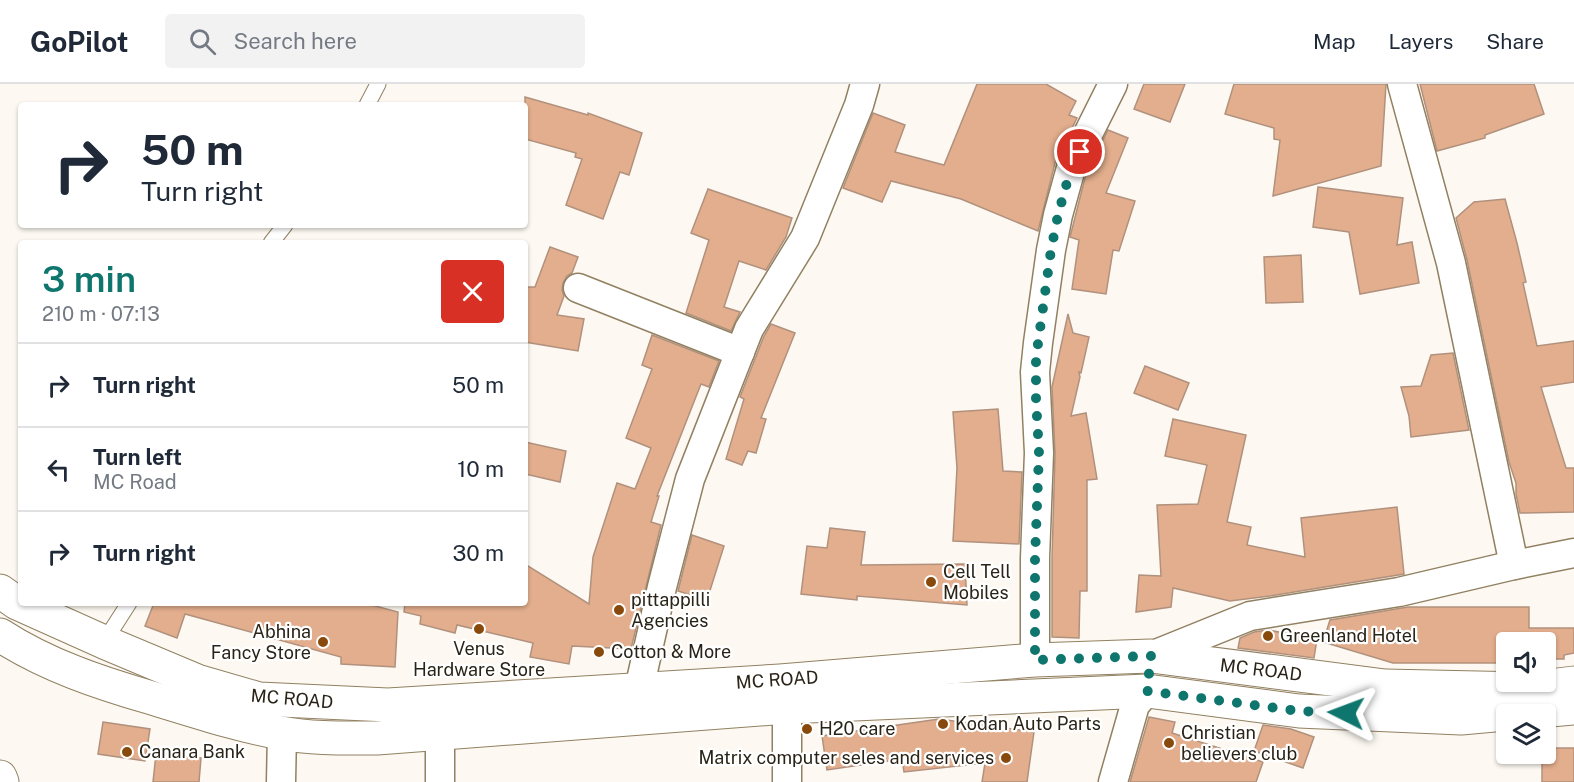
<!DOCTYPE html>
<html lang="en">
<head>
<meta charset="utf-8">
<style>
	body { margin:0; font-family:"Public Sans",sans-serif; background:#f2f2f3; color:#1f2937; height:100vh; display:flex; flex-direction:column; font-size:22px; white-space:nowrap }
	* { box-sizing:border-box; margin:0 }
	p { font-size:20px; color:#747a83 }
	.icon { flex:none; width:33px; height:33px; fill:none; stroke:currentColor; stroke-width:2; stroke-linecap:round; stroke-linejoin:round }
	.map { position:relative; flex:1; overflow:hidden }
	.side { position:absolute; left:18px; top:156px; width:510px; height:366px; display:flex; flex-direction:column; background:#fff; border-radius:6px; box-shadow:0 2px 4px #0004 }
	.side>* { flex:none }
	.banner { position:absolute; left:18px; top:18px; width:510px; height:126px; border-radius:6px; box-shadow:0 2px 4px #0004; background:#fff; color:#1f2937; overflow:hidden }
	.controls { position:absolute; left:1496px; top:548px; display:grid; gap:12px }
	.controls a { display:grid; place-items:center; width:60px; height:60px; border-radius:6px; background:#fff; box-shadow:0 2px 4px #0004; font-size:30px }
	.pin { position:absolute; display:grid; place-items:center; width:51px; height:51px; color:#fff; margin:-26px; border:3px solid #fff; border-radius:50%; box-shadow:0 2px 6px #0007 }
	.me { position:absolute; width:66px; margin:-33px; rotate:273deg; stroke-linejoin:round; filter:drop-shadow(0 0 4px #0008) }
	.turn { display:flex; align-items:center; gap:21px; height:126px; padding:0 24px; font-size:27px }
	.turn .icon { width:78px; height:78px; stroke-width:2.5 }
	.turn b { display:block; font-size:42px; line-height:51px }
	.round { display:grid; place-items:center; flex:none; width:63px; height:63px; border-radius:6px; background:#f2f2f3 }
	.summary { display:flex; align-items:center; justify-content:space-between; height:102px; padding:0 24px }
	h1 { font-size:36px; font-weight:600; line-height:45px; color:#0f766e }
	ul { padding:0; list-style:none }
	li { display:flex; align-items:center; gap:18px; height:84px; padding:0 24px; border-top:2px solid #e0e1e3 }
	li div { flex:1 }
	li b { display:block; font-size:22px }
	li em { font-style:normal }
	header { display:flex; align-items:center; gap:36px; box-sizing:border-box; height:84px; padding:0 30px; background:#fff; border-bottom:2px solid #e0e1e3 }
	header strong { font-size:28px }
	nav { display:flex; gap:33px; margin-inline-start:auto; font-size:21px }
	.search { width:420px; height:54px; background:#f2f2f3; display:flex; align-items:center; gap:15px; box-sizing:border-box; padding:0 21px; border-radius:6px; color:#747a83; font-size:22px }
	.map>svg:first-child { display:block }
	.building { fill:#e2ae8d; stroke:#b1917d; stroke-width:1.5 }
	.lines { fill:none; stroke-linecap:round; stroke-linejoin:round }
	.service-casing { stroke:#918061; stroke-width:17 }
	.minor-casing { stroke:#918061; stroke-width:31 }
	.secondary-casing { stroke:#918061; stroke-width:35 }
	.primary-casing { stroke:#918061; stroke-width:35 }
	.service { stroke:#fff; stroke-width:15 }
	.minor { stroke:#fff; stroke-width:28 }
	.secondary { stroke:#fff; stroke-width:33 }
	.primary { stroke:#fff; stroke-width:33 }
	.route { stroke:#0f766e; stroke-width:10; stroke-dasharray:0 18 }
	.poi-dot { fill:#884a0c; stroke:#fff; stroke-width:2 }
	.labels { text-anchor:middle; stroke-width:4.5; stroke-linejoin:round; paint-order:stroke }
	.poi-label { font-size:18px; fill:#2a2317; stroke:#fff; text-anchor:start }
	.street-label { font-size:18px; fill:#2a2317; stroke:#fff }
</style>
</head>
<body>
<header>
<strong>GoPilot</strong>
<div class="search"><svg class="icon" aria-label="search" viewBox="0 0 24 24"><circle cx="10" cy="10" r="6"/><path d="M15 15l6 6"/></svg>Search here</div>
<nav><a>Map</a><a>Layers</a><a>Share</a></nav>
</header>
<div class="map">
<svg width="1574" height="698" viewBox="0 0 1574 698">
	<rect width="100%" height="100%" fill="#fdf9f2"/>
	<!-- building -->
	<g class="building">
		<polygon points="977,0 1046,0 1076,17 1069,31 1077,34 1055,79 1038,147 961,115 891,97 882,118 843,104 873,29 905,41 895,68 944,81"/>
		<polygon points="1144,0 1185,0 1170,38 1134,25"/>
		<polygon points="1234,0 1386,0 1381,82 1273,112 1280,56 1274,55 1274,44 1225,30"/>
		<polygon points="1420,0 1534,0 1544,30 1485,51 1485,54 1437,67"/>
		<polygon points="525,13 588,31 588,29 642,49 629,91 620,88 603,135 566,121 582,75 575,73 576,69 525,55"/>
		<polygon points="1108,46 1128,54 1106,109 1135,117 1119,167 1113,166 1106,210 1072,205 1079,156 1070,153 1086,90"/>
		<polygon points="1318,103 1403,114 1397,161 1412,158 1419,199 1360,210 1349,148 1313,143"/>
		<polygon points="708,105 792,134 786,153 766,186 739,177 724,223 740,228 731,247 686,229 709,156 691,149"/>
		<polygon points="1505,115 1517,159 1526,198 1523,199 1537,262 1574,257 1574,298 1541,303 1566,384 1574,384 1574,428 1520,429 1516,410 1516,399 1509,378 1467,176 1456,134 1474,118"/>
		<polygon points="550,163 578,173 572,189 567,192 563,199 562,206 564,212 557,231 584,235 578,267 525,258 525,203 535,203"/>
		<polygon points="1301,171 1303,218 1266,219 1264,173"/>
		<polygon points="1068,230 1073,249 1089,253 1081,289 1079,288 1080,293 1071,332 1086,329 1097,395 1087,396 1087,507 1080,507 1079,554 1052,553 1052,474 1055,370 1052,303"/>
		<polygon points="771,240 795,249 761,334 766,335 756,369 748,367 742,381 726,375 744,315 740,313 764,252"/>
		<polygon points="652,251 719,277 709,303 701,300 657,412 659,412 651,438 661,441 631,565 572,562 569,580 530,573 533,559 457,541 455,549 420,540 421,532 404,528 405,519 525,519 525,480 589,520 593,473 617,399 635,405 651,364 626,354 652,285 642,281"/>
		<polygon points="1453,269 1469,346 1411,353 1409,332 1401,303 1421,302 1431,271"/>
		<polygon points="1145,282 1189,299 1178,326 1134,309"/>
		<polygon points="998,325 1003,387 1022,388 1019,460 953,457 957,384 953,328"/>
		<polygon points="1173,335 1246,351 1227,438 1251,443 1247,461 1305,473 1301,434 1397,423 1404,490 1270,512 1230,517 1173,504 1171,523 1136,528 1139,491 1161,492 1157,421 1198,420 1207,381 1165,372"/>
		<polygon points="525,358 566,367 560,398 525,390"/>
		<polygon points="830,444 865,448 861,481 965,480 967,521 857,512 857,516 801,510 807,462 827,464"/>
		<polygon points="692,451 724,462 707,516 678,507"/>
		<polygon points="154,519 364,519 398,528 395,583 341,580 341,573 185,530 177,554 145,542"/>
		<polygon points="1408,523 1529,523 1529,544 1574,544 1574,569 1564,571 1564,575 1545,575 1545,558 1506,558 1506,579 1393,579 1323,558 1330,536"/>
		<polygon points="1268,546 1317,555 1314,574 1238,564 1240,554 1254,548"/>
		<polygon points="1149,633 1175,638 1172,649 1263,678 1256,698 1130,698"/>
		<polygon points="939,635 1034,648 1027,698 982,698 985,679 904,688 902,675 827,686 822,652"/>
		<polygon points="103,638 150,645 145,677 98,670"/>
		<polygon points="1263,641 1291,645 1314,653 1303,684 1254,667"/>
		<polygon points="1545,664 1574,664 1574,698 1542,698 1542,669 1545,669"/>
		<polygon points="156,670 201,674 199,698 153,698"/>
	</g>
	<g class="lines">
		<!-- service casing -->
		<g class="service-casing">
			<g id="service">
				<polyline points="367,21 378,0"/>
				<polyline points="271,159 285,141"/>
				<polyline points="104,558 129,519"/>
			</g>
		</g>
		<!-- minor casing -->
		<g class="minor-casing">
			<g id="minor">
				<polyline points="1402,0 1451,179 1514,481"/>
				<polyline points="578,204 740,268"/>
				<polyline points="1151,572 1250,532 1399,508 1514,481 1574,469"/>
				<polyline points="1035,576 1035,474 1039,369 1035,288 1038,259 1051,166 1058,131 1071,84 1113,0"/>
				<polyline points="639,605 662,503 690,395 749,245 805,154 859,21 865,0"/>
				<polyline points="440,649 440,698"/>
				<polyline points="281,698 282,649"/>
				<polyline points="787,698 787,623"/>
				<polyline points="1113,698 1135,621 1147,607"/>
			</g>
		</g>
		<!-- secondary casing -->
		<g class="secondary-casing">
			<polyline id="secondary" points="0,693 2,698"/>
		</g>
		<!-- primary casing -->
		<g class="primary-casing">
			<g id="primary">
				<polyline points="0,507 17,519 104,558 197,597 259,615 388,621 780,597 1035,576 1151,572 1385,602 1525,605 1574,599"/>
				<path d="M0,551C46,581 100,599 152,614C195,627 237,641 281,649C313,655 345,654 377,654L787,623L1147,607L1299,627L1461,634L1574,624"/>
			</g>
		</g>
		<!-- service -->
		<use href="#service" class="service"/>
		<!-- minor -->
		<use href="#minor" class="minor"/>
		<!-- secondary -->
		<use href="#secondary" class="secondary"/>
		<!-- primary -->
		<use href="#primary" class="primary"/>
	</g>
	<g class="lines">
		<!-- route -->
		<polyline class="route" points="1080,68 1071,84 1058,131 1051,166 1036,274 1036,315 1039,369 1035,474 1035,576 1151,572 1147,607 1299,627 1346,629"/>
	</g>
	<!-- markers -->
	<g class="poi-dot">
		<circle cx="931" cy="498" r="6"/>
		<circle cx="619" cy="526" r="6"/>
		<circle cx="479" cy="545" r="6"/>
		<circle cx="1268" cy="552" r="6"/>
		<circle cx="323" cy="558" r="6"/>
		<circle cx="599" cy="568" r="6"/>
		<circle cx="943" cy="640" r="6"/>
		<circle cx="807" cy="645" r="6"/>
		<circle cx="1169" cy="659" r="6"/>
		<circle cx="127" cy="668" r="6"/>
		<circle cx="1006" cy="674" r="6"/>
	</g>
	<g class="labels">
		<!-- poi labels -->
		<g class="poi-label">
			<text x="943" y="494">Cell Tell<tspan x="943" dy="21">Mobiles</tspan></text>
			<text x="631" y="522">pittappilli<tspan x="631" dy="21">Agencies</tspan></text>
			<text x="311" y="554" text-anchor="end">Abhina<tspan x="311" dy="21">Fancy Store</tspan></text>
			<text x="1280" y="558">Greenland Hotel</text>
			<text x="479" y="571" text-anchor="middle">Venus<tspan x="479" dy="21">Hardware Store</tspan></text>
			<text x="611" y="574">Cotton &amp; More</text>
			<text x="955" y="646">Kodan Auto Parts</text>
			<text x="819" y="651">H20 care</text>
			<text x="1181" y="655">Christian<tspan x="1181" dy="21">believers club</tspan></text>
			<text x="139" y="674">Canara Bank</text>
			<text x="994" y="680" text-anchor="end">Matrix computer seles and services</text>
		</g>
		<!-- street labels -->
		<g class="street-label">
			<text transform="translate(1261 586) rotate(7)" y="6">MC ROAD</text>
			<text transform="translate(777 596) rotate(-4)" y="6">MC ROAD</text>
			<text transform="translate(292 615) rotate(5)" y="6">MC ROAD</text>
		</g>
	</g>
</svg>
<div class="controls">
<a><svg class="icon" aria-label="sound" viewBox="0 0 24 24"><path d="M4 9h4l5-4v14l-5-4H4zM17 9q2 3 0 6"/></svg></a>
<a><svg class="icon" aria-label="layers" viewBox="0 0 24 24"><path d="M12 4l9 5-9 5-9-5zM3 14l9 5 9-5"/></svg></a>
</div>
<div class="pin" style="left:1080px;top:68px;background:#d93025"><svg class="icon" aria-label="arrive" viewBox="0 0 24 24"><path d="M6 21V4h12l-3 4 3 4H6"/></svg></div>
<svg class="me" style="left:1346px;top:629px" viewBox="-20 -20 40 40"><path d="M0-17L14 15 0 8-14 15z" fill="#0f766e" stroke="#fff" stroke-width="4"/></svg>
<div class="banner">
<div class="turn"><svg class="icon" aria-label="right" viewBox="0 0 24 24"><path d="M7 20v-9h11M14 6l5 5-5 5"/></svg><div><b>50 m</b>Turn right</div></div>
</div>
<section class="side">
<div class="summary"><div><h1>3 min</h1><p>210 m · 07:13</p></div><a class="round" style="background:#d93025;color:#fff"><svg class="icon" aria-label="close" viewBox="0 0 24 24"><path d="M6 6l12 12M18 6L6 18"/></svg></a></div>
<ul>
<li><svg class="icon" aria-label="right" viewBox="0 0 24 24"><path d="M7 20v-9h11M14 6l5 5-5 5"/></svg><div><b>Turn right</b></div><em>50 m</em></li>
<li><svg class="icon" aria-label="left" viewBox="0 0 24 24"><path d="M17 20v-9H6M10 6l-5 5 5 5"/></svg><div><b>Turn left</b><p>MC Road</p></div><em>10 m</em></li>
<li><svg class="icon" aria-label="right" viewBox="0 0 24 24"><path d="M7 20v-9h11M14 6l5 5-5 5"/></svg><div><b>Turn right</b></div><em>30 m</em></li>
</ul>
</section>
</div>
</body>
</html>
